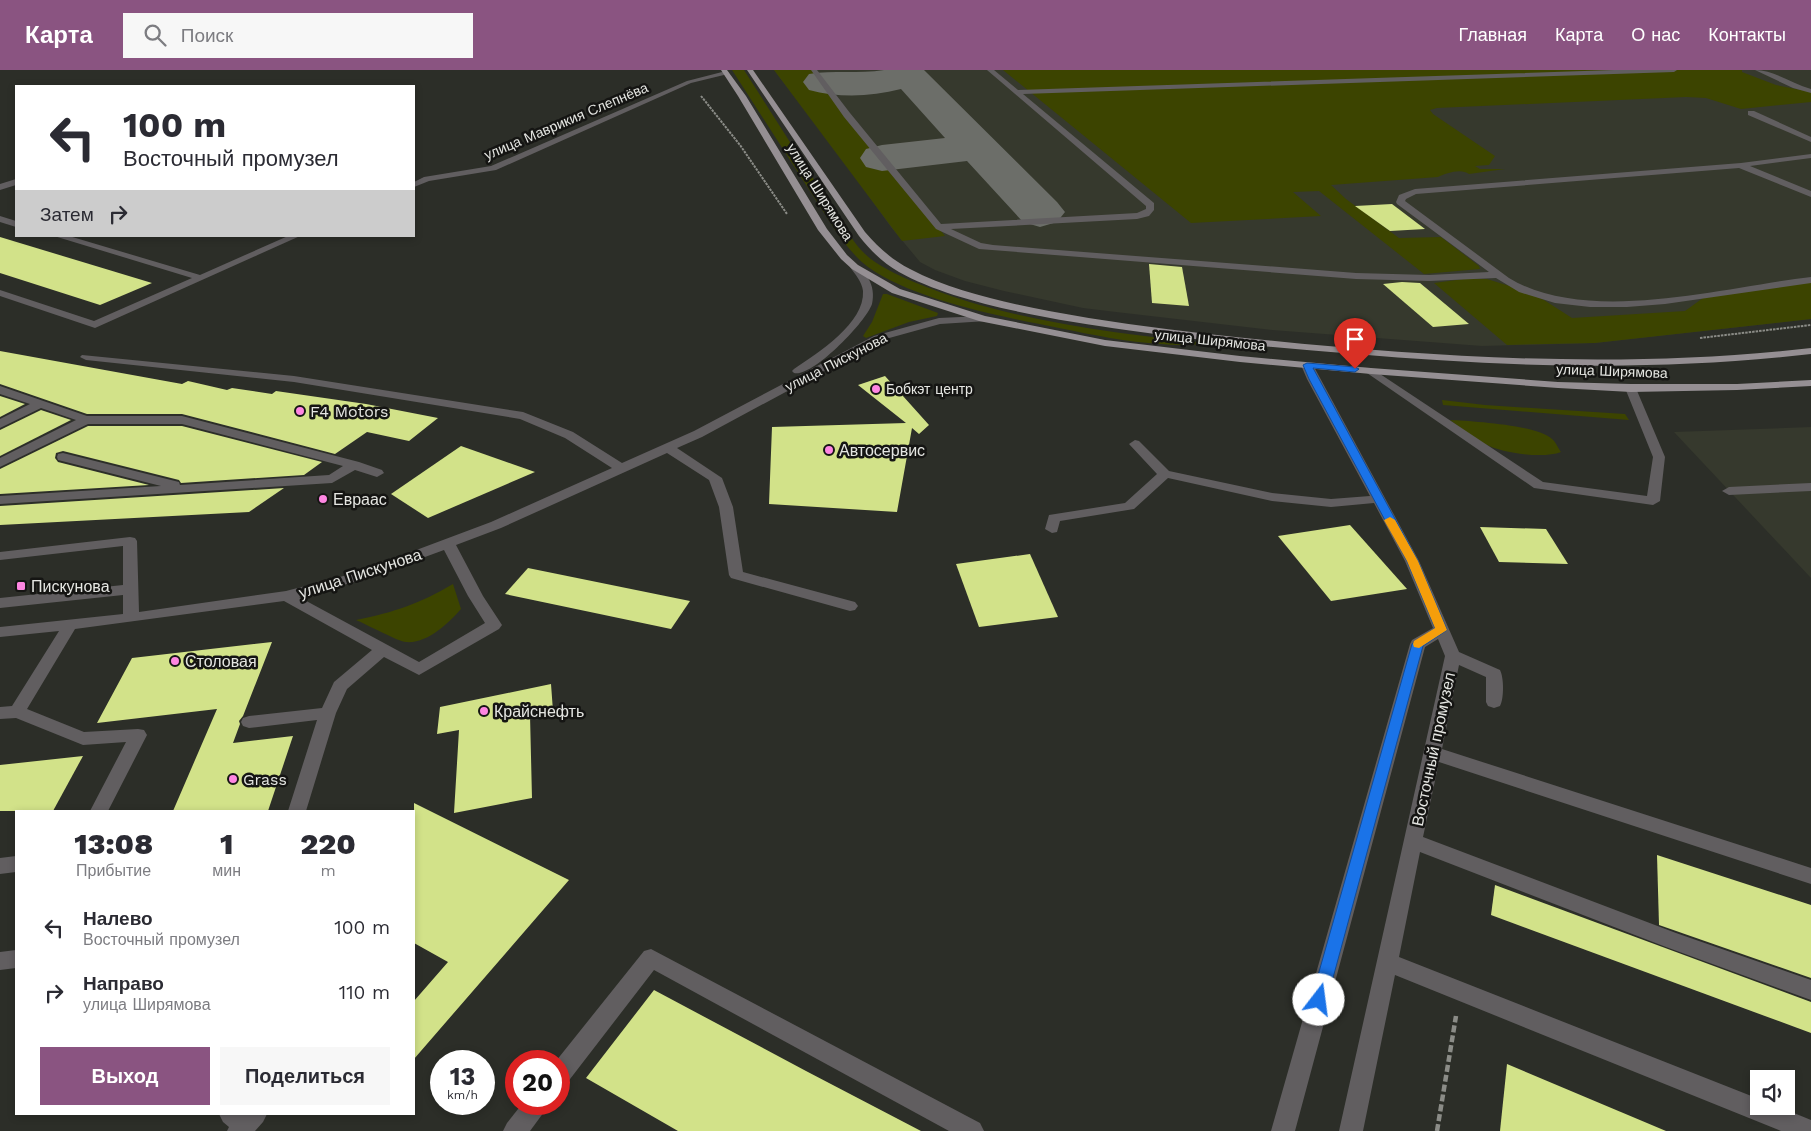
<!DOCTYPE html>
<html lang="ru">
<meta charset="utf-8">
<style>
body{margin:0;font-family:"Work Sans",sans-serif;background:#f7f7f7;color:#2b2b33;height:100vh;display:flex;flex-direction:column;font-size:19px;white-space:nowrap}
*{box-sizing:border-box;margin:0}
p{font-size:16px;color:#7c7c81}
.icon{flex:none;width:28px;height:28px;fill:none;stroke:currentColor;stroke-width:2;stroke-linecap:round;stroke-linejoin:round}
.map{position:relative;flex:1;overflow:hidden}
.drawer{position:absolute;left:15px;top:740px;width:400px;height:305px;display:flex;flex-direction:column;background:#fff;border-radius:0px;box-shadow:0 2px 8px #0003}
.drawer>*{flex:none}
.guide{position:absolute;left:15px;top:15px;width:400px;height:152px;border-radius:0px;box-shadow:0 2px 8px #0003;background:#fff;color:#2b2b33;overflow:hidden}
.buttons{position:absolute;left:1750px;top:1000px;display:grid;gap:10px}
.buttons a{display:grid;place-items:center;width:45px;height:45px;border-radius:0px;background:#fff;box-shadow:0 2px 8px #0003;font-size:25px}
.speed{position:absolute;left:430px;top:980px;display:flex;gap:10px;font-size:25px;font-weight:700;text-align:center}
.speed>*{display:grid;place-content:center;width:65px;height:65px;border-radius:50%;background:#fff;box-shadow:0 2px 8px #0003;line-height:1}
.speed small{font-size:12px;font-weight:400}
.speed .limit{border:8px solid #d22;background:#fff;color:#111}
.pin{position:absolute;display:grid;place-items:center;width:42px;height:42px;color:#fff;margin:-51px -21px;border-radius:50% 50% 50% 0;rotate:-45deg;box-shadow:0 0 5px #0007}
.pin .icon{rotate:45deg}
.me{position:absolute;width:55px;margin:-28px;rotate:15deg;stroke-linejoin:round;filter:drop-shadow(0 0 4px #0008)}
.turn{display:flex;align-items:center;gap:18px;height:105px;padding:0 25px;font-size:22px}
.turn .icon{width:65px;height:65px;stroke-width:2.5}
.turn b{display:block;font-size:35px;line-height:42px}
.then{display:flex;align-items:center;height:48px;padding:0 25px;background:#0003;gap:10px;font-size:19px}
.eta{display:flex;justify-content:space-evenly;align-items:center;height:85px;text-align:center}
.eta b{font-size:30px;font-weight:800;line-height:35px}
.button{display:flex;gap:10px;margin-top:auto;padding:10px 25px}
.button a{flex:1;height:58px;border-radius:0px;background:#8a5481;color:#fff;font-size:20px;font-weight:800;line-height:58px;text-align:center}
.button a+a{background:#f7f7f7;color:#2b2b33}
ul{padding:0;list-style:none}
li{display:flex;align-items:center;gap:15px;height:65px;padding:0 25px}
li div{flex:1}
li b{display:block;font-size:19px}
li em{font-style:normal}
header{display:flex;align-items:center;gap:30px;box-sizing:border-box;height:70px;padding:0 25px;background:#8a5481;color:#fff}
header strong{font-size:24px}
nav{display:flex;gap:28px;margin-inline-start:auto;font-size:18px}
.search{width:350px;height:45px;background:#f7f7f7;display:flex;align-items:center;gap:12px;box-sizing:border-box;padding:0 18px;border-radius:0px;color:#7c7c81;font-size:19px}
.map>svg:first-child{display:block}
</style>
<header>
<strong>Карта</strong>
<div class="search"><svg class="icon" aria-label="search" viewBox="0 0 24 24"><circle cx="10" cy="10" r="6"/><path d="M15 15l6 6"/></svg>Поиск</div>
<nav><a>Главная</a><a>Карта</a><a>О нас</a><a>Контакты</a></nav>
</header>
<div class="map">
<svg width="1811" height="1061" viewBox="0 0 1811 1061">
<rect width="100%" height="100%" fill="#2c2e28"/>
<g fill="#36392d">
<path d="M774,0H1811V249L1595,273L1482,276L1272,260L1116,242L1083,238L1004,221L965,211L935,200L920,192L891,157L845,93Z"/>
<path d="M1811,357V508L1674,362Z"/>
</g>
<g fill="#3c4400">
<path d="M732,0H744L850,166C854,171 857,176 862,181C875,195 896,204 914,212C1006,251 1115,263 1214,274C1197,274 1179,276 1161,274C1127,272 1093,265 1059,258C1003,247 914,230 868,197C856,188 846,175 837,163Z"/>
<path d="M774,0H814L945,166L902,171Z"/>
<path d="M1003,0H1742V2L1776,15L1811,22V32L1741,39L1706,28L1686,27L1437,38L1430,40L1433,44L1495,86L1489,95L1475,96L1480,99H1505L1469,104C1461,98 1446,103 1438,107L1331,115L1346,129L1399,168L1441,167L1479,196L1480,199L1424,204L1319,121L1293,122L1321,146L1191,153Z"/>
<path d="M1464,209H1487L1519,219L1544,230L1572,248L1685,241L1703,228L1811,211V249L1595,273L1507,275L1434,213Z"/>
<path d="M883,224H887L938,243L937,246L909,252L866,268L863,266L872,252Z"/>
<path d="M1442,330L1485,335L1625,344L1629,350L1443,335Z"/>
<path d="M1450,350C1471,351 1538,355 1552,369C1556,372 1558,378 1561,382C1543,389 1501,383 1485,374C1473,367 1461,358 1450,350Z"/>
<path d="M453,514L461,539C449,553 427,574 406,572C399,572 366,554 356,550C395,542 419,534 453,514Z"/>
</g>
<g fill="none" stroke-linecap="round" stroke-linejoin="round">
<path fill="#6c6e69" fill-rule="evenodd" d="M884,0H924L1057,132L1065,142L1057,152L1040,157L1023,152L967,91L882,101L866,97L860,88L866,79L882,75L945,68L901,19C870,27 839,28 809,20L803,12L809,4C833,0 859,4 884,0Z"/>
</g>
<g fill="#d2e289">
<path d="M1392,134L1425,159L1390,161L1355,136Z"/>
<path d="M0,167L152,213L100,235L0,203Z"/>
<path d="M1149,194L1182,197L1189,236L1152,233Z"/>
<path d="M1402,212L1420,213L1469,254L1433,257L1383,214Z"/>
<path d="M0,281L182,314L188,311L227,320L232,318L272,324L276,321L366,334L438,348L409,371L367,362L335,384L182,344H87L0,314Z"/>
<path d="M885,306L929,355L919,364L912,358L897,442L769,434L772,357L906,353L858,315Z"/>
<path d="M0,326L25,334L0,347Z"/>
<path d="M41,340L71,350L0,386V360Z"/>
<path d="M88,356H182L322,392L304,405L181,413L179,410L63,381L56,383L55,388L58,392L149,415L0,424V399Z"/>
<path d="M461,376L535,402L428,448L391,424Z"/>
<path d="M284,418L249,442L0,455V436Z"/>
<path d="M1350,455L1407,519L1331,531L1278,466Z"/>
<path d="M1480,457L1546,459L1568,494L1499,492Z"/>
<path d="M1030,484L1058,547L979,557L956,494Z"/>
<path d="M528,498L690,531L671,559L505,524Z"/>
<path d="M272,572L243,646L239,651L240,654L233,673L293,666L268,741H173L217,639L97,653L132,588Z"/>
<path d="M551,614L553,641L530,645L532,728L454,743L459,660L437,664L440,637Z"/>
<path d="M83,686L53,741H0V695Z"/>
<path d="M414,733L569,810L414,989V931L448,892L414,873Z"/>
<path d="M1657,785L1811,835V908L1659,855Z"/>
<path d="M1495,815L1811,932V963L1491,845Z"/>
<path d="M654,920L806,1001L921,1061H678L586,1008Z"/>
<path d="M1507,994L1666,1061H1500Z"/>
</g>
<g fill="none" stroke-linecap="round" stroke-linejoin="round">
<g stroke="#8b8c87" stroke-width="2" stroke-dasharray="2.5 1" stroke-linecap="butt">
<path d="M701,26L740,75L787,144"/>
<path d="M1700,268L1811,255"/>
</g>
<path stroke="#8b8c87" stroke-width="4.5" stroke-dasharray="7 3" stroke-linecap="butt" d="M1437,1061L1456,946"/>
<g fill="#615e60" fill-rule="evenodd">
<path d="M811,0H817L850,43L941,154L1137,143L1146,139V136L987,0H994L1018,20L1614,0H1677L1674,2L1023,24L1154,133V140L1149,146L1137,149L951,159L981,173L993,175L1356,203L1429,205L1489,202L1397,134L1396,132L1399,125L1415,119L1741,93L1811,84V88L1750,96L1811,121V127L1739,98L1416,124L1406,129L1405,131L1509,208C1588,256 1724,217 1811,207V213L1665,234L1627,237H1590L1555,233L1519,222L1496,208L1429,211L1356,209L979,179L936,159L844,47Z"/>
<path d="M1755,0C1774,0 1792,14 1811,19V23L1793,18Z"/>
<path d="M726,1L729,3L728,4L691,13L496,100L429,111L414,117V112L424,107L491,96L687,11Z"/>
<path d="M1748,41H1754L1811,67V72L1748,45Z"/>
<path d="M16,109V115L0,120V114Z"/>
<path d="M0,146L16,151V157L0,152Z"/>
<path d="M54,166H69L200,205L288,166H300L95,258L0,226V220L94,251L192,208Z"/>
<path d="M855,194C861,196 864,203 868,208C873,216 874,225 872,234C866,252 812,308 794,303L792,301L794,299C818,283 865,253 863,221C862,212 855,204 850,197Z"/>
<path d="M983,246L988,249L987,251L940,254L882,270L702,367L677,378L722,408L733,437L743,502L855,532L858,536L855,540L850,541L731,508L729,505L719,437L709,410L667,383L501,458L456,475L483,526L502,555L499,559L419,605L384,587L347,619L336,643L306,741H288L317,650L249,658L243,656L241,652L243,648L249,646L322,638L334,612L372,580L284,531L75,559L27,639L84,662L138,659L144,660L147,665L108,741H90L126,672L83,675L16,648L0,649V637L12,636L59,561L0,567V557L123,544V525L0,538V528L123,515V476L0,490V482L130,467L135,468L137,471L139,542L286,521L355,503L491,452L612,398L565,368L520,349L294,312L86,290L80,287L82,285L294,306L523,342L573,362L622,393L694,361L874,266L939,248ZM444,480L468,526L485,553L419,592L299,527L365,509Z"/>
<path d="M1307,292L1313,295L1419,491L1459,582L1500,600C1504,608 1504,628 1500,636L1494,638L1488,636L1486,632V607L1459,595L1442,679L1811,798V814L1439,692L1423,767L1676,863L1811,910V930L1666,877L1420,782L1399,887L1759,1029V1036H1777L1811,1050V1061H1781L1395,905L1363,1061H1339L1445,586L1438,569L1425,577L1295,1061H1271L1410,574L1412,570L1433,558L1405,491L1374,433L1331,437L1272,431L1168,408L1134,439L1060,451L1057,462L1052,463L1045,459L1049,445L1125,433L1157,404L1129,374L1135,370L1139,371L1169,401L1272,423L1331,429L1370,426L1307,309L1301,295Z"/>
<path d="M1371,298L1543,412L1647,426L1653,387L1625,318L1627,316H1635L1665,387L1660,431L1653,435L1534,418L1367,303L1365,301L1367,299Z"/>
<path d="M0,316L87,346H182L359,392L382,400L384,403L377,407L355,400L332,413L0,434V426L161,416L58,390L57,387L58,384L63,383L179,412L180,415L329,405L343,396L182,354H88L0,397V388L76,350L41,338L0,358V349L30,334L0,324Z"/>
<path d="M1811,413V421L1729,425L1722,421L1729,417Z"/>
<path d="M16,786V802L0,804V788Z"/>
<path d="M651,879L980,1053L984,1061H949L654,900L567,1013L559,1016V991H556L644,881Z"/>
<path d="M16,880V898L0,900V882Z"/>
<path d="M522,1034H547L544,1042L530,1061H503L507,1053Z"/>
<path d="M219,1044H267L263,1052L255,1061H227L229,1057L223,1052Z"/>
</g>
<g fill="#958f93" fill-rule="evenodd">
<path d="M721,0H727L746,26L827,159L847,185L858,195L900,219L985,246L1105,270L1240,286L1371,298L1558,312L1631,314H1737L1811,310V316L1737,320L1631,322L1558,318L1371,304L1240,292L1105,276L979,251L892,223L852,199L841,189L818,160L738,26Z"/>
<path d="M747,0H753L865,162C878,177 892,190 910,199C952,221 1003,232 1049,241C1102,251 1155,258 1208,264C1408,286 1611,301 1811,278V284C1659,302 1508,297 1355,284C1279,278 1202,271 1126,260C1058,250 958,235 899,202C883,193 870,180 859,166Z"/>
</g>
</g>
<path fill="#1a73e8" stroke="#114b97" d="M1307,293L1355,297L1359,299L1355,302L1313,298L1418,491L1447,560L1423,576L1327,930L1325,935L1319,937L1314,935L1311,930L1412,574L1435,558L1407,491L1309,309L1303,295Z"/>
<path fill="#f59e0b" d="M1390,447L1395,450L1418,491L1447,560L1419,578L1414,577L1413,574L1414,571L1435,558L1407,491L1384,450Z"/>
<g fill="#fe86e1" stroke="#151513" stroke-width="2">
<circle cx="876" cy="319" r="5"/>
<circle cx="300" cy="341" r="5"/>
<circle cx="829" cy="380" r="5"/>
<circle cx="323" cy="429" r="5"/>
<rect x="16" y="511" width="10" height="10" rx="2.5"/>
<circle cx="175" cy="591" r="5"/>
<circle cx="484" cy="641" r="5"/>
<circle cx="233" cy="709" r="5"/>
</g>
<g text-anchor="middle" stroke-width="5" stroke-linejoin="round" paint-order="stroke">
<g font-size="14" fill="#e5e6e2" stroke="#151513">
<text transform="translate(566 51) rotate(-23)" y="5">улица Маврикия Слепнёва</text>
<text transform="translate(820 122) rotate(58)" y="5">улица Ширямова</text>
<text transform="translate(1210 270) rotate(6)" y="5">улица Ширямова</text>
<text transform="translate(836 292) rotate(-27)" y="5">улица Пискунова</text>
<text transform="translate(1612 301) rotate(2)" y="5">улица Ширямова</text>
</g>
<g font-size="14" fill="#e5e6e2" stroke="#151513" text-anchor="start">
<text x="886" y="324">Бобкэт центр</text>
</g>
<g font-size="16" fill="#e5e6e2" stroke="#151513" text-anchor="start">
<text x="310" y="347">F4 Motors</text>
<text x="839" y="386">Автосервис</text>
<text x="333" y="435">Евраас</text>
<text x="31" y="522">Пискунова</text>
<text x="185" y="597">Столовая</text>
<text x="494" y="647">Крайснефть</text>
<text x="243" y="715">Grass</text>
</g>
<g font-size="16" fill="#e5e6e2" stroke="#151513">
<text transform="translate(360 503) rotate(-18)" y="6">улица Пискунова</text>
<text transform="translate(1433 679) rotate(-78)" y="6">Восточный промузел</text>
</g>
</g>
</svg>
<div class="buttons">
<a><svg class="icon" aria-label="sound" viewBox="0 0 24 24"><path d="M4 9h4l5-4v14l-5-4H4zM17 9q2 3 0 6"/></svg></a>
</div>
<div class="speed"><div>13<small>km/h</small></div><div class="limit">20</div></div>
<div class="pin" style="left:1355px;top:299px;background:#d93025"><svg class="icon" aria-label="arrive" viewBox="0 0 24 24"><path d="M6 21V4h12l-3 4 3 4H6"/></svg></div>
<svg class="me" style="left:1319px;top:930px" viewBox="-20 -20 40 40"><circle r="19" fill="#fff"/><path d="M0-13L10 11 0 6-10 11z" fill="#1a73e8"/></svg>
<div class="guide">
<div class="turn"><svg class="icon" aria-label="left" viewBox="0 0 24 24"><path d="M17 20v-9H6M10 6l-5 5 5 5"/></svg><div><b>100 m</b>Восточный промузел</div></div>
<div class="then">Затем<svg class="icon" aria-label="right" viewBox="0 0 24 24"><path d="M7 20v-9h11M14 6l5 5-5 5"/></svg></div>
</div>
<section class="drawer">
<div class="eta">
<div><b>13:08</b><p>Прибытие</p></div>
<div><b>1</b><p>мин</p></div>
<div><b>220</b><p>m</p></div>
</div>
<ul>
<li><svg class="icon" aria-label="left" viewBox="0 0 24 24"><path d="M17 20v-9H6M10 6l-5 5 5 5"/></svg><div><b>Налево</b><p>Восточный промузел</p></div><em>100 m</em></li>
<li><svg class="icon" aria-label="right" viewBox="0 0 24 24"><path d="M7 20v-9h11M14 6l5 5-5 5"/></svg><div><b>Направо</b><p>улица Ширямова</p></div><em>110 m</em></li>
</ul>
<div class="button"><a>Выход</a><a>Поделиться</a></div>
</section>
</div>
